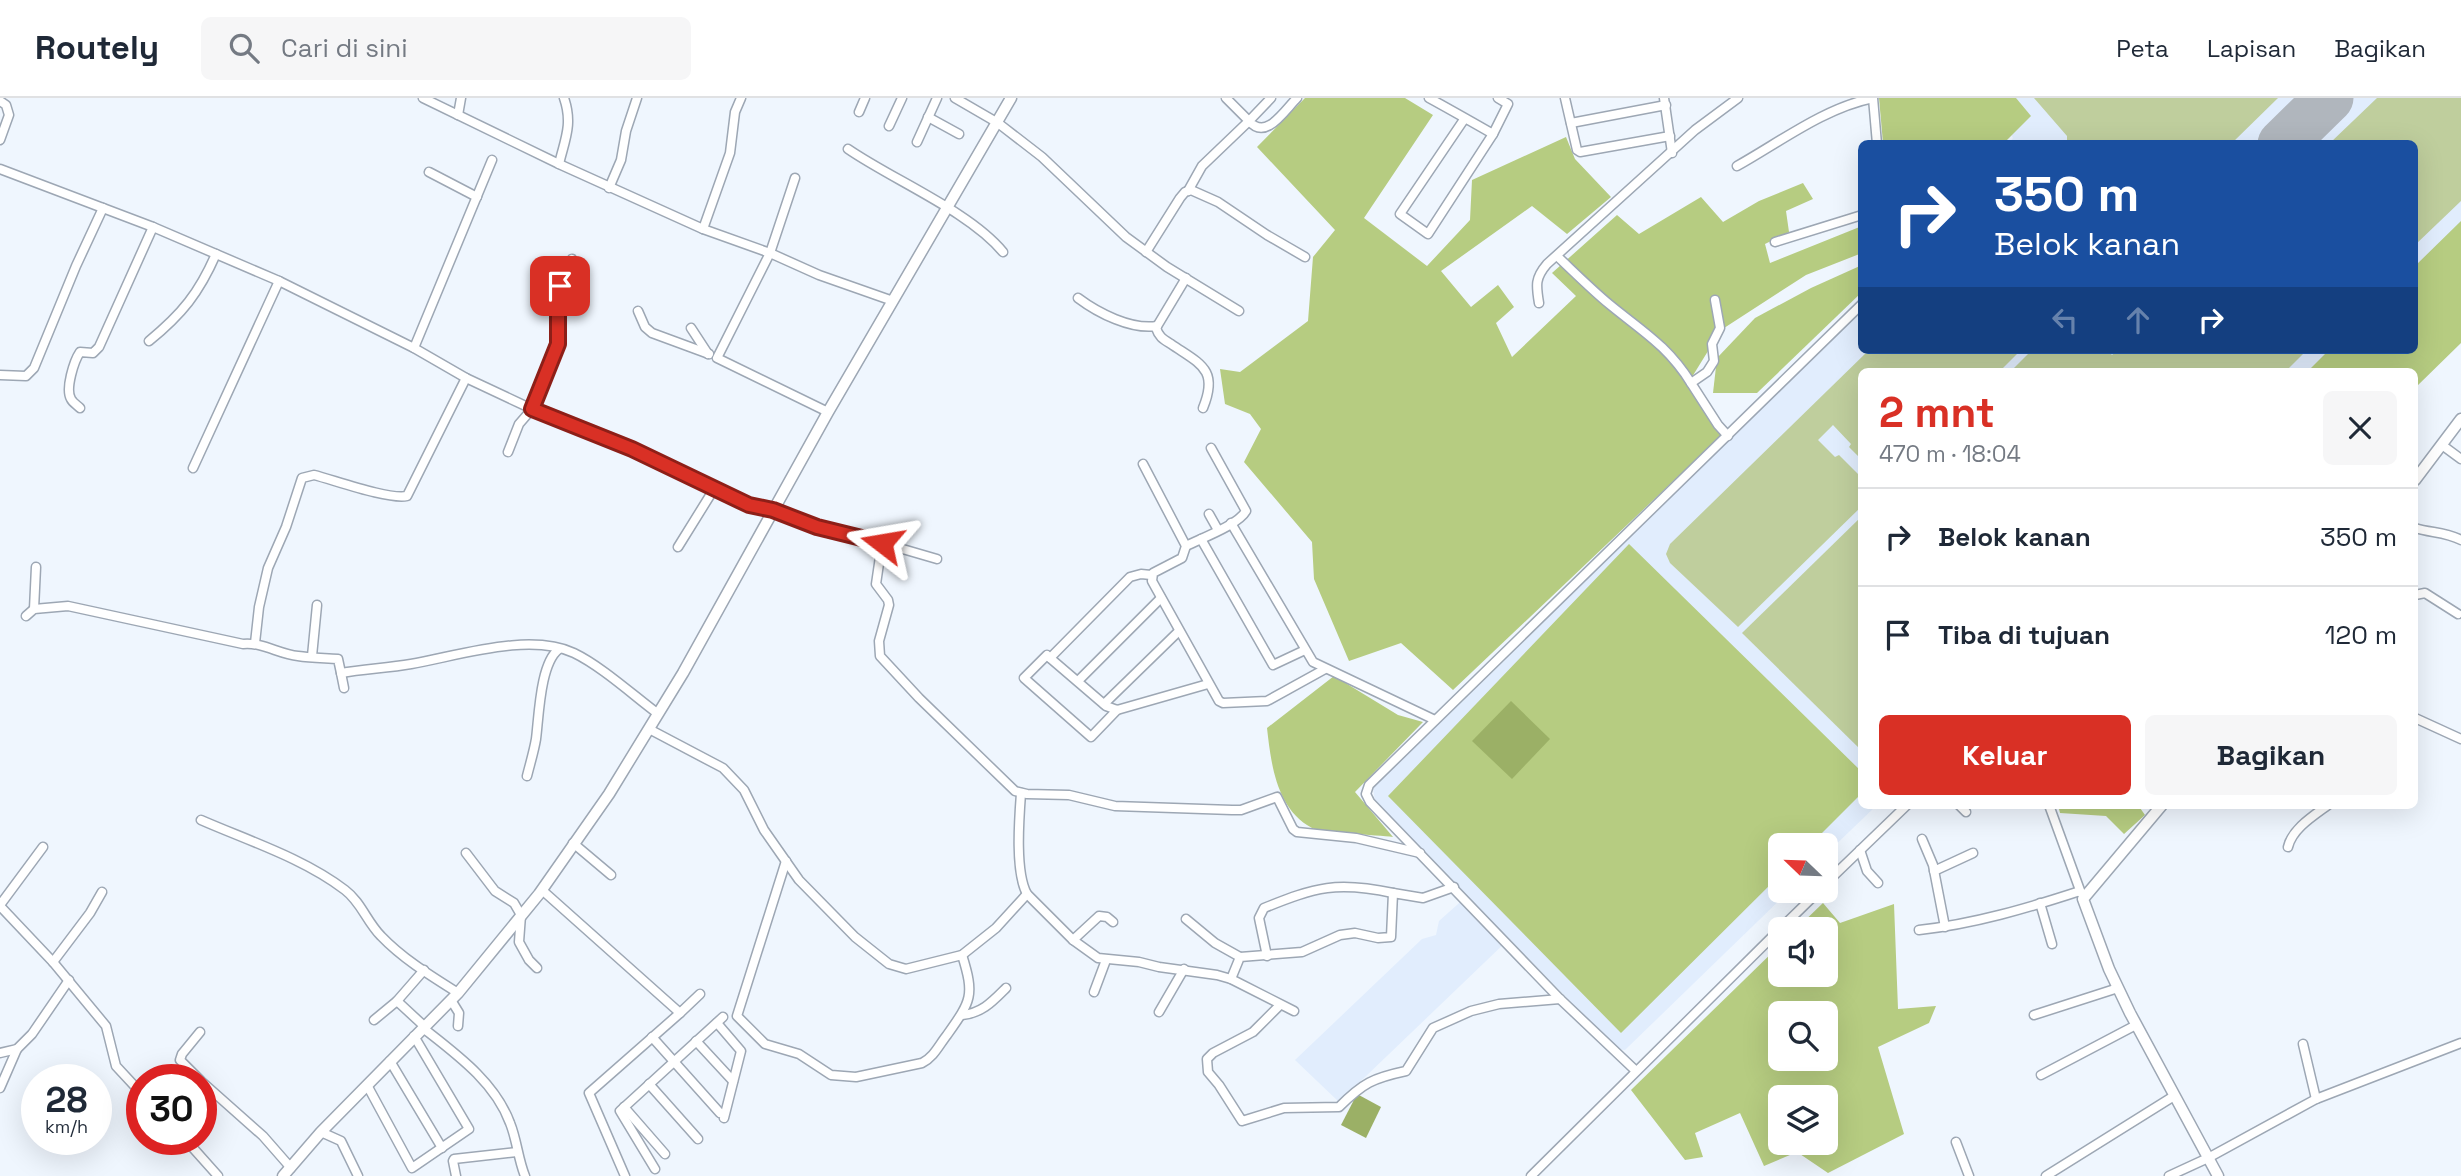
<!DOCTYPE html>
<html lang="id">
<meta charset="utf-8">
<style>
body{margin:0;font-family:"Space Grotesk",sans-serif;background:#f6f6f7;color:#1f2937;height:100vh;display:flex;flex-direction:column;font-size:26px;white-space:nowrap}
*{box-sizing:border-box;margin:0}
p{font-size:23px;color:#747a83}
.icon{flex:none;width:38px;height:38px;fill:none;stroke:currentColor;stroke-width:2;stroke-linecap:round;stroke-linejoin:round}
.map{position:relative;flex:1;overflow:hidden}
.side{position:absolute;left:1858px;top:270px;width:560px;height:441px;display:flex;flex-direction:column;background:#fff;border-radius:10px;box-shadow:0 7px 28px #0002}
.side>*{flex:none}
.top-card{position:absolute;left:1858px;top:42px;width:560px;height:214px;border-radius:10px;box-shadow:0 7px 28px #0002;background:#1a4fa0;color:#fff;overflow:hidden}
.needle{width:46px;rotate:293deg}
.fabs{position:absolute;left:1768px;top:735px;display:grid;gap:14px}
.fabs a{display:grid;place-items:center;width:70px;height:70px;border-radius:10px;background:#fff;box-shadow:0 7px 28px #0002;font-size:35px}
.speed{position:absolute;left:21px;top:966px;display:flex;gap:14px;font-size:35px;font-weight:700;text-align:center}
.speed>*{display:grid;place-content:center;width:91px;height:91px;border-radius:50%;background:#fff;box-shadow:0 7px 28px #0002;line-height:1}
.speed small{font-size:18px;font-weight:400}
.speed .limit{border:10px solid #d22;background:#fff;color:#111}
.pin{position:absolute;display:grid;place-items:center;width:60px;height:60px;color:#fff;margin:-30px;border-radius:14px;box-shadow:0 4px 10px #0006}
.me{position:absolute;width:77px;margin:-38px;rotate:284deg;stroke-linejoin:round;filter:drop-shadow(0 0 5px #0008)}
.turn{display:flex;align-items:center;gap:24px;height:147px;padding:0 21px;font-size:32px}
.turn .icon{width:91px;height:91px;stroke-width:2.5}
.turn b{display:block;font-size:49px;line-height:60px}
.lanes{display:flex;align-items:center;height:66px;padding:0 21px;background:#0003;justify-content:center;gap:35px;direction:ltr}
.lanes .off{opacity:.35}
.round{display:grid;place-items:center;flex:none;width:74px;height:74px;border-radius:10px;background:#f6f6f7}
.overview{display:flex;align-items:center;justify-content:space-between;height:119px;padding:0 21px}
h1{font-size:42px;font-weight:700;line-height:52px;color:#d93025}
.cta{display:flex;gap:14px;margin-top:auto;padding:14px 21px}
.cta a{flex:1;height:80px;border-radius:10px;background:#d93025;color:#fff;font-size:28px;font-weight:700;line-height:80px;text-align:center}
.cta a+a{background:#f6f6f7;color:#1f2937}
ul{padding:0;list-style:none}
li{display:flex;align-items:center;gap:21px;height:98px;padding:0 21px;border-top:2px solid #e0e1e3}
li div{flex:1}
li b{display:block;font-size:26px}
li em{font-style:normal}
header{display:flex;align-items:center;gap:42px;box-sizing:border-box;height:98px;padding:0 35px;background:#fff;border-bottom:2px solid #e0e1e3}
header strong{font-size:33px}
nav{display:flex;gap:38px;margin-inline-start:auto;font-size:24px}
.search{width:490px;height:63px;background:#f6f6f7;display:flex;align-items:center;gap:18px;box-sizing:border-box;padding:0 24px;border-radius:10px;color:#747a83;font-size:26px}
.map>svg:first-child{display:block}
</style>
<header>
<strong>Routely</strong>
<div class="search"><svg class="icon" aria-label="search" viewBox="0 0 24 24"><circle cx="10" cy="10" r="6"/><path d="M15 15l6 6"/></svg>Cari di sini</div>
<nav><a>Peta</a><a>Lapisan</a><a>Bagikan</a></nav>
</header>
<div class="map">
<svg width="2461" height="1078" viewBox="0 0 2461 1078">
<rect width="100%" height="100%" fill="#eff6fe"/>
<path fill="#e1edfd" d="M1978,0H2461V239L2415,273H1862V707H1877L1825,757V747H1780V793H1789L1625,952L1617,951L1509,841L1339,1004L1295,962L1422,841L1436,837L1439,823L1467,798L1375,704L1373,689L1862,210V252H2415V46L2009,45L2013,40L2007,29Z"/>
<g fill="#bfce9d">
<path d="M2034,0H2278L2232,45L2067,46V38Z"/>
<path d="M2377,0H2461V103L2415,147V46L2330,45Z"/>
<path d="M1869,252H2021L2000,273H1862V362L1849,349L1851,346L1833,327L1818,342L1835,359L1839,357L1862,380V408L1738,529L1670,465L1666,456L1670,446Z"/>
<path d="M2032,252H2107L2112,257L2118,252H2307L2286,273H2011Z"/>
<path d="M1862,418V653L1742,535Z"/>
</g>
<g fill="#b6cc81" fill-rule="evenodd">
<path d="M1305,0H1405L1433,17L1364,120L1427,168L1470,122L1472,82L1566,39L1575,61L1611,99L1567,136L1532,108L1441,173L1471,209L1498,187L1514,209L1496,225L1512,259L1576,198L1552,175L1617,117L1639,136L1701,99L1723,124L1759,103L1803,85L1813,101L1786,113L1789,134L1765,146L1770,165L1862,128V155L1806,177L1721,232L1692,279L1706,314L1723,336L1453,592L1401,545L1349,563L1314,481L1312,444L1244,364L1261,331L1250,316L1225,306L1220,271L1240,274L1308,223L1313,159L1335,132L1257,49Z"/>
<path d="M1879,0H2016L2031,18L2004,45H1883Z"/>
<path d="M2461,123V245L2415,290V273H2308L2329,252H2415V168Z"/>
<path d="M1862,167V194L1757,295H1713L1717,260L1755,220L1811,190Z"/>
<path d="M1629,446L1862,674V695L1810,747H1780V777L1621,935L1388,698Z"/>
<path d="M1334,578L1398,617L1423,624L1355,694L1393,739C1378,737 1321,735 1312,730C1276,711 1271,665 1267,630Z"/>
<path d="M2058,707H2138L2145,717L2124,736L2106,718L2060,715Z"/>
<path d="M1823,805L1840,825L1894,806L1898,911L1936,908L1929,925L1878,949L1904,1036L1828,1075L1797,1054L1764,1068L1740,1015L1695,1035L1703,1059L1685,1062L1631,992L1780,847V877H1825V831H1796ZM1825,915V961H1780V915ZM1780,999H1825V1045H1780Z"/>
</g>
<g fill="#9bb066">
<path d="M1511,603L1550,641L1512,681L1472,643Z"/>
<path d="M1357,996L1381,1009L1366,1040L1341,1027Z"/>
</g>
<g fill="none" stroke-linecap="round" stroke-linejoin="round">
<path stroke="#b0b6bd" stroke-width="49" d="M2282,46L2329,0"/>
<defs>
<g id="minor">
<path d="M423,0L559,66L703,131L770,155L819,177L893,203"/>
<path d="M955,0L998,25L1042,59L1126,139L1167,169L1239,213"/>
<path d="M1271,0L1249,23C1266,43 1284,13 1297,0"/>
<path d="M1429,0C1451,12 1472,24 1493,36L1428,136L1400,116L1465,20"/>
<path d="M1565,0L1577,52L1580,54L1670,38"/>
<path d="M1664,0L1672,55"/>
<path d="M1873,0L1877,46"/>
<path d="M0,3L6,7L9,17L0,42"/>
<path d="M859,14L865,0"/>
<path d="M458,17L461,0"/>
<path d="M928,19L959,36"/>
<path d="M1571,25L1666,7"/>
<path d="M889,28L902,0"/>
<path d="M1493,36L1508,6L1498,0"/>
<path d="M917,44L937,0"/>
<path d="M848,51C893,82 969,113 1003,154"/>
<path d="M559,66C565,41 573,26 564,0"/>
<path d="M1737,68C1780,44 1824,10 1873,0"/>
<path d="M0,71L153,129L279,183L414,250L466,280L532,311L632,350L749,407L773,412L817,429L882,445L876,486L888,502L889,507L879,543L880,558L919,600L1015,693L1027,696L1069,697L1115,708L1232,712H1241L1277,699L1293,731L1297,734L1356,740L1420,755"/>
<path d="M429,74L477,99"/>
<path d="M795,80L770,155L717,260L828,314"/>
<path d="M609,90L621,62L626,33L637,0"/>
<path d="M1188,93L1202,68L1249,23L1226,0"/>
<path d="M703,131L730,55L735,14L741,0"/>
<path d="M1775,144L1862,117"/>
<path d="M1146,154L1180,100L1185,94L1191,92L1218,104L1267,137L1305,159"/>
<path d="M1557,158C1574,174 1591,191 1609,206C1643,234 1667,247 1691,285"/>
<path d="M1186,180L1156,230C1159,239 1163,241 1171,246C1200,266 1219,271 1203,310"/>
<path d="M1078,200C1098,215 1131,232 1157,228"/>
<path d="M1715,202L1720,230L1712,246L1714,263L1707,274L1691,285L1718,327L1728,338"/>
<path d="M1539,205C1536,187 1535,180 1547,166L1695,32L1738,0"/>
<path d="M638,213L645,229L652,235L709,256"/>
<path d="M691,230L708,256"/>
<path d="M149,243C182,216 199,195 216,156"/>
<path d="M414,250L492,62"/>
<path d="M0,277L26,278L34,270L76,168L103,110"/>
<path d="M80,310C77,307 73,305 71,301C65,291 74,263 80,254L93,255L99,249L153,129"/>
<path d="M2442,347L2461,361"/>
<path d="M508,354L519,326L532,311L555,255L559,238V195L572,161"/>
<path d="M1143,366L1186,448L1182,460L1153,475L1152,483L1219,603L1223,605L1267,603L1325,571"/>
<path d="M193,370L279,183"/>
<path d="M1209,416L1218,432"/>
<path d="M1231,425L1313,564L1435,622"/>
<path d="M2415,430C2431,435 2446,434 2461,442"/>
<path d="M1201,441L1273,567L1305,552"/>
<path d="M882,445L937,461"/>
<path d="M1186,448C1202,440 1238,427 1246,413L1211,350"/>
<path d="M678,449L714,391"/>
<path d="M2415,497L2425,495L2458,516"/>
<path d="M34,511L36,469"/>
<path d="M26,518L34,511L68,508L243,546C262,544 279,556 298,558C311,560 325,560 338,561L341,575C364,571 388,570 411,566C458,558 529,534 574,555C601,568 633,597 657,615"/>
<path d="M255,545L259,509L268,470L286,429L302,380L314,377C334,382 389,402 407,398L466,280"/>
<path d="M312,558L317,507"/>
<path d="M1050,560L1106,608L1117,612L1208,586"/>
<path d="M341,575L344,590"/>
<path d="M1078,583L1161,500"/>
<path d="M1104,606L1179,533"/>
<path d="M1117,612L1091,639L1024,580L1047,557L1050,560L1130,479L1141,476L1151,477"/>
<path d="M2415,620L2461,641"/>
<path d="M649,631L723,670L744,692L764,732L799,782L855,839L889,866L906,871L962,857L996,830L1027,796"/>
<path d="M527,678C530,666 534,653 536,641C539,618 540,565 559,551"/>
<path d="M1021,695C1019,722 1015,774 1027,796L1073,842L1098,860L1139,864L1159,869L1217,877L1231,881L1294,913"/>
<path d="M1959,707L1966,714"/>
<path d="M2049,707L2081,795"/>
<path d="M201,722C249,743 303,760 345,792C361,804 367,824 381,838C403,861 431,878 458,895"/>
<path d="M1922,741L1933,767L1945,829"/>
<path d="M573,745L611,777"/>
<path d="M2288,749C2292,731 2313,718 2328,707"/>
<path d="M1860,752L1867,773L1878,785"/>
<path d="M466,755L495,793L514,805L521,817L519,844L529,862L537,870"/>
<path d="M786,763L737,918L765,946L799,956L831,977L856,979L922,965C934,959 939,947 947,937C971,903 975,898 962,857"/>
<path d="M1934,773L1973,755"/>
<path d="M1825,786L1907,707"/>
<path d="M542,792L680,915L589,995L625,1078"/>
<path d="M2040,805L2052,846"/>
<path d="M0,807L43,749"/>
<path d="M0,808L53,864L106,928L116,968L142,996"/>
<path d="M1186,821L1215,845L1240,859"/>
<path d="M1780,831L1819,793"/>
<path d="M1919,832C1974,826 2028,810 2080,793"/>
<path d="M1073,842L1099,818L1107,819L1113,824"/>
<path d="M1267,858L1259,820L1264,810C1316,789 1337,783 1393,795"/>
<path d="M53,864L90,815L102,794"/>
<path d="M1231,881L1240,859L1302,854L1340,837L1355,835L1378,840L1391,839L1393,795L1423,800L1454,789"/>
<path d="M1094,894L1106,862"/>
<path d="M451,902L459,915L458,928"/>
<path d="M397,903L424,872"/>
<path d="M1280,907L1253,934L1213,955L1207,961L1208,974L1219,987L1242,1023L1284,1010L1339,1009C1363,985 1373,980 1406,973L1433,930L1471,913L1499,906L1560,901"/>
<path d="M1159,914L1184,871"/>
<path d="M680,915L700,896"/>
<path d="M962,917C982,915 992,904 1006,890"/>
<path d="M2034,917L2118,890"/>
<path d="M374,922L397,903L424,928"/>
<path d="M717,925L741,953L724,1020"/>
<path d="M423,930C456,956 495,984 510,1025C517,1042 518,1061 525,1078"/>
<path d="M652,939L720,1015"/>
<path d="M696,943L733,983"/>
<path d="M2303,946L2316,1001"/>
<path d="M0,955L17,951L32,936L69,882"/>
<path d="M390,963L442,1050"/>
<path d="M1636,973L1560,901L1370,704L1366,696L1369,687L1862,206"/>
<path d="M2041,977L2136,927"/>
<path d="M200,982L180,962L182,956L200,934"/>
<path d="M201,983L263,1038L291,1070"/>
<path d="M649,986L698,1041"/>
<path d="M367,987L412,1070L469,1031L414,938"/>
<path d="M0,990L17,951"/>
<path d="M624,1009L665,1056"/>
<path d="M321,1034L341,1043L358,1078"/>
<path d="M185,1041L218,1078"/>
<path d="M1956,1044L1969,1078"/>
<path d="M655,1071L620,1013L723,919"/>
<path d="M456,1078L453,1063L454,1061L517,1054"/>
<path d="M1531,1078L1780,831"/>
<path d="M2046,1078L2174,998"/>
<path d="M2169,1078L2208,1060L2316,1001L2461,945"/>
</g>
<g id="tertiary">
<path d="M2415,382L2461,321"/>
<path d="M2162,707L2083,801L2109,871L2130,915L2218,1078"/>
<path d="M283,1078L321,1034L458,895L539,796L609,696L683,575L828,314L1011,0"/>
</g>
</defs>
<use href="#minor" stroke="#9da7b4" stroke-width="11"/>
<use href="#tertiary" stroke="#9da7b4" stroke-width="13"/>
<use href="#minor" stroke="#fff" stroke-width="8"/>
<use href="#tertiary" stroke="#fff" stroke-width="10"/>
</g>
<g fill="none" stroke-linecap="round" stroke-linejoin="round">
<defs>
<path id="route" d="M560,188L558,205V246L532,311L632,351L749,407L773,412L817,429L882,445"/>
</defs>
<use href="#route" stroke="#8d1f18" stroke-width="18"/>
<use href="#route" stroke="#d93025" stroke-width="12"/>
</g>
</svg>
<div class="fabs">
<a><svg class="needle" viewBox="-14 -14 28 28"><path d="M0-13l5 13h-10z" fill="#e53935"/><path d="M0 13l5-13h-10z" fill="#747a83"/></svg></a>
<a><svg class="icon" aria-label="sound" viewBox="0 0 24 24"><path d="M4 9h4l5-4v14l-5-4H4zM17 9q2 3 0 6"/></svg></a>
<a><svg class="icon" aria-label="search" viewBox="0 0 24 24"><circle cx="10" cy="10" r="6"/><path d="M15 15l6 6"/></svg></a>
<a><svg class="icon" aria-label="layers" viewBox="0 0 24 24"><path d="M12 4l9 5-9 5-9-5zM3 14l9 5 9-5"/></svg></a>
</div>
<div class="speed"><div>28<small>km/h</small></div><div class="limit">30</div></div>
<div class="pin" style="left:560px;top:188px;background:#d93025"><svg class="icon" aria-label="arrive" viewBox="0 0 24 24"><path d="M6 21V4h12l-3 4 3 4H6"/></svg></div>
<svg class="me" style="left:882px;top:445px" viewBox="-20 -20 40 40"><path d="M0-17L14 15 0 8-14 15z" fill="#d93025" stroke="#fff" stroke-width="4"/></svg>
<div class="top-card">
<div class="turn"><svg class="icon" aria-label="right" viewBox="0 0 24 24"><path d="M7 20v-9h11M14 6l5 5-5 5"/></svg><div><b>350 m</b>Belok kanan</div></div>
<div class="lanes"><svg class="icon off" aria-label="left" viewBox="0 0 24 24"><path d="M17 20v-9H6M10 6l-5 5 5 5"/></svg><svg class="icon off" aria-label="ahead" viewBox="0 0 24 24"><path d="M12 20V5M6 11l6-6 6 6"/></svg><svg class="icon" aria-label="right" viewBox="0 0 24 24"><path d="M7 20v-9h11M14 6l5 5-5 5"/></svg></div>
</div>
<section class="side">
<div class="overview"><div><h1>2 mnt</h1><p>470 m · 18:04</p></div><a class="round"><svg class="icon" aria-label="close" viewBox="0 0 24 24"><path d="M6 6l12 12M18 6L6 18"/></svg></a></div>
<ul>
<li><svg class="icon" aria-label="right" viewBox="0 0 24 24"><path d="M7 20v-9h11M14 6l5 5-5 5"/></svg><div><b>Belok kanan</b></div><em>350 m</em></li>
<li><svg class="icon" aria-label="arrive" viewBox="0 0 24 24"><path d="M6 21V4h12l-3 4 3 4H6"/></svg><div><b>Tiba di tujuan</b></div><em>120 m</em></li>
</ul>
<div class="cta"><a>Keluar</a><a>Bagikan</a></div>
</section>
</div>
